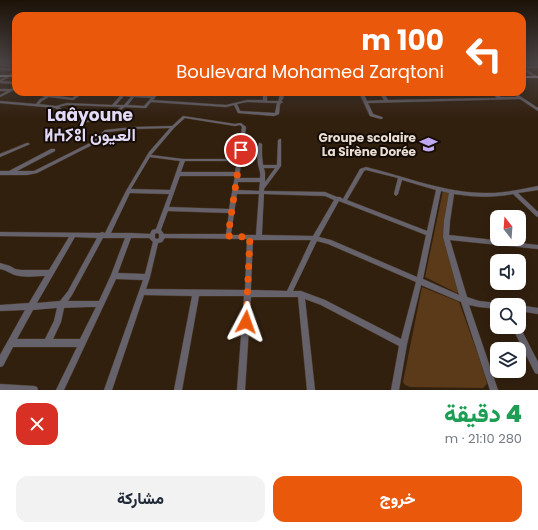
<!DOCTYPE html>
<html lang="ar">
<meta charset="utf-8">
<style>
body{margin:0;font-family:Poppins,Vazirmatn,"Noto Sans Tifinagh",sans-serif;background:#f2f2f3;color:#1f2937;direction:rtl;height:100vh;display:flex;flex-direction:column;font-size:15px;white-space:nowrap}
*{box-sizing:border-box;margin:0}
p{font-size:13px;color:#747a83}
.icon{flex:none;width:22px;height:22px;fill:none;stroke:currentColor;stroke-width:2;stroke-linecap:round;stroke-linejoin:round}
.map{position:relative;height:390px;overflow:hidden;direction:ltr}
.panel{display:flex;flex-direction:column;background:#fff;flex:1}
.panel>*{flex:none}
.top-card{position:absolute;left:12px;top:12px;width:514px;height:84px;border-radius:12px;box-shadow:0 2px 10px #0003;direction:rtl;background:#ea580c;color:#fff;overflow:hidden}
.needle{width:26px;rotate:343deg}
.controls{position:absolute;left:490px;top:210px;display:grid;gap:8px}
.controls a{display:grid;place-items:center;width:36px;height:36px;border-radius:8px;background:#fff;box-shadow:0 2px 10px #0003;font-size:20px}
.pin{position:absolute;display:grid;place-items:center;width:34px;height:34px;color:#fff;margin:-17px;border:2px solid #fff;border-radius:50%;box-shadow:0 1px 4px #0007}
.me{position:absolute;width:44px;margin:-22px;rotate:4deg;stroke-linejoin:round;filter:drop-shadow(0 0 3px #0008)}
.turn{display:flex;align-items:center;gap:14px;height:84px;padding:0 16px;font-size:18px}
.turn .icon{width:52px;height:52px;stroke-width:2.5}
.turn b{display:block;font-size:28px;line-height:34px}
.round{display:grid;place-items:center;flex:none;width:42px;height:42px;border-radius:12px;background:#f2f2f3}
.headline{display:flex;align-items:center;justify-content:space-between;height:68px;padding:0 16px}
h1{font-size:24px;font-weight:800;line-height:30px;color:#1e9e55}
.button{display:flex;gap:8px;margin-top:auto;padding:8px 16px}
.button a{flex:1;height:46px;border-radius:12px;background:#ea580c;color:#fff;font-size:16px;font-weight:800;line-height:46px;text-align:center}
.button a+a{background:#f2f2f3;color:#1f2937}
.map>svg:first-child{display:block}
</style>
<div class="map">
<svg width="538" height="390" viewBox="0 0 538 390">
<rect width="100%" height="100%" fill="#32200f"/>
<g fill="#5b3a1a">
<path d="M443,191L449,192L450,194L443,236L460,287V292L457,293L425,277Z"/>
<path d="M422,287L459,302L486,377L487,384L483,388L410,387L405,385L403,382Z"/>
</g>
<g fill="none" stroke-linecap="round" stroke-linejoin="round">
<defs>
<g id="minor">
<path d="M0,64L16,65V67L0,66Z"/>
<path d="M522,66H538V68H524L537,76V78H535L522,69Z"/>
<path d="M0,68L16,69V71L0,70Z"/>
<path d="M16,71V73L2,81L16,82V84L0,83V80Z"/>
<path d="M16,87V89L0,97V95L7,91H0V89H11Z"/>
<path d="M27,92C33,92 43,96 48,95C52,94 53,92 58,92L52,95L72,98L81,92L122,94L124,92H128L126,94L153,96L156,92H160L153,100L226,105L247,100H263V92H267V101H278L279,99L280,92H284L283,99L281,101L283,102L280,104L279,114L274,116L238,113L234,105L226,107L151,102L146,108L125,107L114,114L102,119L88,122L82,123L76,122L55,108L0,103V101L36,104L40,99L45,97ZM82,94L120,96L112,105L67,103L56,106L39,104L42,101L49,97L73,100ZM124,96L131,97L124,105H116ZM134,97L151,98L144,106L128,105ZM247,102L277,103L275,113L240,111L237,104ZM67,105L121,107C112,113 89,124 78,120C73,118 64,111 59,107Z"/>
<path d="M359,92H363L367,101L384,100L379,92H383L388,100L497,98L490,92H494L501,97H517L510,92H514L538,108V111L520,99L368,103L373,114L382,117L383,118L381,119L370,116Z"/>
<path d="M183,116L235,124L241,123L246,127L239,178H260C261,173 259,169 258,164C257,157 257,150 259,143H260L262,144V156L263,165H277L278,140L280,139H281V166L264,189V191L325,192L337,197H340L343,199L360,169L366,167C407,177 447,194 489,193C506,193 522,189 538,186V190L518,193L538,212V217L536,216L513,194C493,198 474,197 454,194L450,221L449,235L538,245V249L450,240L467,297L479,301L497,303L499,304L500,305H497V309L479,307L469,305L498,390H490L461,302L421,285L407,344L399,390H391L399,346L321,305L305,299L315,390H307L298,297H251L245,390H237L244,296H199L182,390H174L192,296L144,295L112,390H104L143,280L116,279L64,390H56L77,347H13L3,366L0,367V355L25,310L0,311V305L29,303L45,276C36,276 25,278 15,275C9,273 6,270 0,269V263L10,266L15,269L21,270H49L69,237L0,236V232L100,233L102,232L105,233L126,191L149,152L170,128L134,129L107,132L94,144L37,173L27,175H0V171H9L51,149H55V151L17,171H34L92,142L105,130L134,127L172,126ZM185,118L235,126L240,125L242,127L237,159H183L151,155L174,128ZM150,157L180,161L170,190L131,189ZM185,161H237L235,172H181ZM264,168H275L265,182V173ZM366,170L398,178L394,194L396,196L398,194L402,180L436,190L427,231L347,200L364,171ZM180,176H235L229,209L169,207ZM238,182H260L259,191L237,190ZM441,191L449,193L444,221L443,237L459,295L423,279ZM130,193L169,194L156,229L152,230L150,234L131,233H111ZM237,194H259L256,235H231ZM264,194L325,196L334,200L313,236L262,235ZM339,201L426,235L417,277L331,240L319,237ZM168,211L229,213L226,234H164L161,230ZM157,233L159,234V238L157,239L155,238V234ZM75,237L97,238L68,291L60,301L37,303ZM103,238H125L111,275L99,301H68L72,295ZM131,238H149L153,242L145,274L118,273ZM165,238L247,239L245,290L146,289L150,277L158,243L162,242ZM253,240H311L287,291L251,290ZM317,241L328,244L416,282L401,339L325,300L301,291H293ZM87,307H96L80,339H53L61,322L64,308ZM57,308L54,321L45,339H17L33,310Z"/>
<path d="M27,143H28L30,144L0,157V154Z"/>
<path d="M518,305H519L538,308V314L519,311V305Z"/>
<path d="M519,325L538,362V374L535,373L512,327H519Z"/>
<path d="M0,384L34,386L37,387L38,390H0Z"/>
</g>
<g id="major">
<rect x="0" y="75" width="16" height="2"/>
<rect x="522" y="76" width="16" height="2"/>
</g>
</defs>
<use href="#minor" stroke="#4c3b2b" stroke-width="1"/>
<use href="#major" stroke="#4c3b2b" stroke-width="1"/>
<use href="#minor" fill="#65626c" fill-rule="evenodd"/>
<use href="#major" fill="#a59fb5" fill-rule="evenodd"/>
</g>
<linearGradient id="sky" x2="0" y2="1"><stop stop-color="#1c1208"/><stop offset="0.53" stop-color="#494242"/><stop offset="1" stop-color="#494242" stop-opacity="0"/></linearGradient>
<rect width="538" height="118" fill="url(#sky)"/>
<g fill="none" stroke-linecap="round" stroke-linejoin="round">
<path stroke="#ea580c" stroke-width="7" stroke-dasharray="0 12.6" d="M241,150L228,236L250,237L246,322"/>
</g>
<defs>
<symbol id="school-bare" viewBox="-9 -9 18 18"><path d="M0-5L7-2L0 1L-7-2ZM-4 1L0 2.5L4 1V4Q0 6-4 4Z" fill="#c1a8f3" stroke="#140c05" stroke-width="2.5" paint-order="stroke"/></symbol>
</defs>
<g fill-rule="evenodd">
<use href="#school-bare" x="416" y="132" width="25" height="25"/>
</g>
<g text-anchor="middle" stroke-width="4" stroke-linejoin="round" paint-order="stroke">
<g font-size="12" font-weight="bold" fill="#eaded4" stroke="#140c05" text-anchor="end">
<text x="416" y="142">Groupe scolaire<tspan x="416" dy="14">La Sirène Dorée</tspan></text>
</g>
<g font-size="17" font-weight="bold" fill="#e3daf7" stroke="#140c05">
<text x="90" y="121">Laâyoune<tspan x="90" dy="20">ⵍⵄⵢⵓⵏ العيون</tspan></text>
</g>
</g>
</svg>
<div class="controls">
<a><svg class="needle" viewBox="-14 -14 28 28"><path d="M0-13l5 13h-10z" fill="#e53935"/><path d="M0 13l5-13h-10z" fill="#747a83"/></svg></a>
<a><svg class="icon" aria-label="sound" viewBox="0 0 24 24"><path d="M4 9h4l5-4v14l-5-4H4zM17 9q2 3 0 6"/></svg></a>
<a><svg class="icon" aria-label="search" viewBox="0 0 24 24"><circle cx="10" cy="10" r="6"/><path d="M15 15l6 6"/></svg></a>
<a><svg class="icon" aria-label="layers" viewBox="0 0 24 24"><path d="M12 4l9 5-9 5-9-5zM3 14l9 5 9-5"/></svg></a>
</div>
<div class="pin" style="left:241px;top:150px;background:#d93025"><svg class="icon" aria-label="arrive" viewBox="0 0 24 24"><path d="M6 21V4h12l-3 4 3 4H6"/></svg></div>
<svg class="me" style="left:246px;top:322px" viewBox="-20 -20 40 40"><path d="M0-17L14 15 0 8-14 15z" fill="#ea580c" stroke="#fff" stroke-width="4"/></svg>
<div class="top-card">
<div class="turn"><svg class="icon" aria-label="left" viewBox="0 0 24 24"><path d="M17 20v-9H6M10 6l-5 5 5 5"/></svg><div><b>100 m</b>Boulevard Mohamed Zarqtoni</div></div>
</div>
</div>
<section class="panel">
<div class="headline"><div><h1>4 دقيقة</h1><p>280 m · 21:10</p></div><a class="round" style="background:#d93025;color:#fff"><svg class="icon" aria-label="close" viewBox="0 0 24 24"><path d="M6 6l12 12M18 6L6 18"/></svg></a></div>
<div class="button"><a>خروج</a><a>مشاركة</a></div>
</section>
